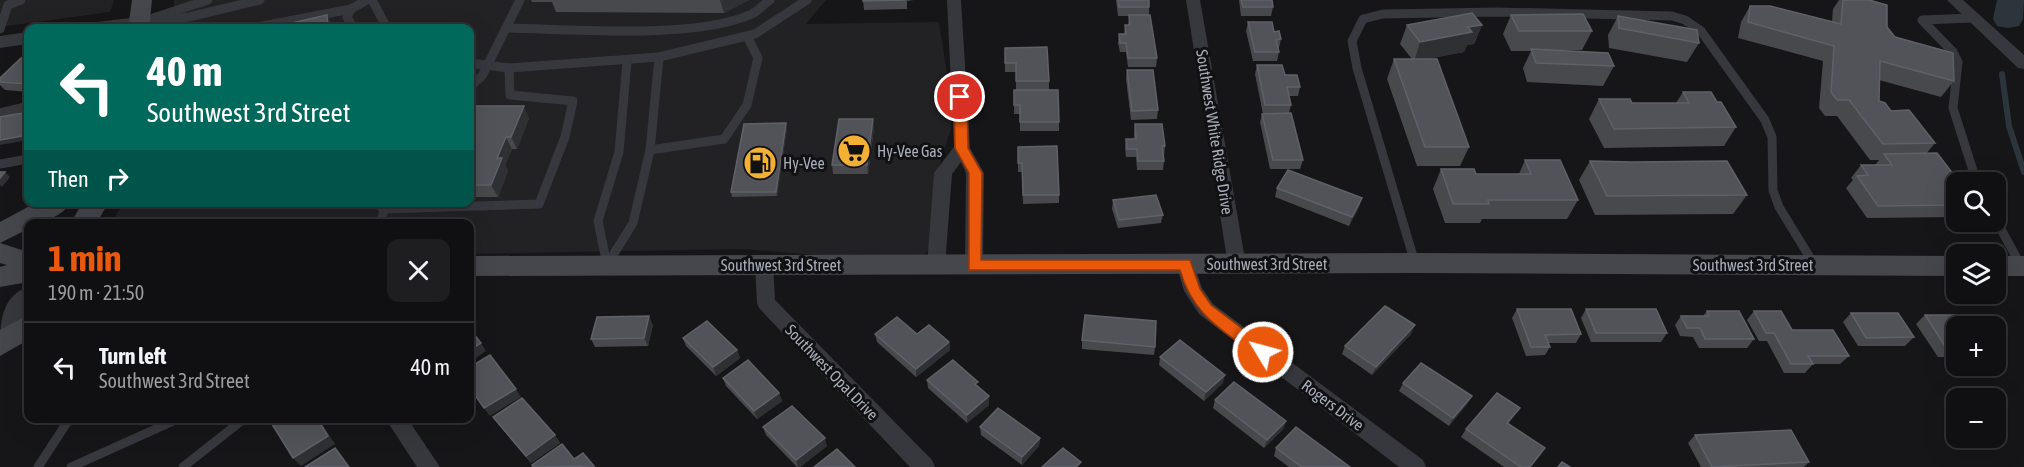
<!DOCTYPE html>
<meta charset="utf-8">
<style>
body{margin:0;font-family:"Asap Condensed",sans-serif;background:#1e1e20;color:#f1f3f6;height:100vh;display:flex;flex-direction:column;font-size:22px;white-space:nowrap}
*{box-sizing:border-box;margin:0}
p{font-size:20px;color:#9c9d9f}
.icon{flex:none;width:33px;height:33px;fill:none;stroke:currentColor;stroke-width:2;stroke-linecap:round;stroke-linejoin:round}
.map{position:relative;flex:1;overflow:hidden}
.details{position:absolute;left:24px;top:219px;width:450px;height:204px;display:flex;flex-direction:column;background:#101012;border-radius:12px;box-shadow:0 6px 24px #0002,0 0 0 2px #303032}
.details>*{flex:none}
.top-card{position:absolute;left:24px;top:24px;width:450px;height:183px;border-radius:12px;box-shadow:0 6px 24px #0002,0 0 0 2px #303032;background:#00695c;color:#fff;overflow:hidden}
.tools{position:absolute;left:1946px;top:172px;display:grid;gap:12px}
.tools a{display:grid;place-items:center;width:60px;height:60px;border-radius:12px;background:#101012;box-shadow:0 6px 24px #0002,0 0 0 2px #303032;font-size:30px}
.pin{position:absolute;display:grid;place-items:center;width:51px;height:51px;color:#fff;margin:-26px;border:3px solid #fff;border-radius:50%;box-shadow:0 2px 6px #0007}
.me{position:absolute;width:66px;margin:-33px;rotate:307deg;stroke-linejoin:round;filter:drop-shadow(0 0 4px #0008)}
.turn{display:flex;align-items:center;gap:21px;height:126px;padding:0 24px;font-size:27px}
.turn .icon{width:78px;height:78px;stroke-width:2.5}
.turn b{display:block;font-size:42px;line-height:51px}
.then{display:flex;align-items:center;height:57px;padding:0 24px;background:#0003;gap:12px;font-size:22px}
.round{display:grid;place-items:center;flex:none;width:63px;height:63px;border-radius:12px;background:#1e1e20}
.headline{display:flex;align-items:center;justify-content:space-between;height:102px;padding:0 24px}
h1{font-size:36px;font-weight:700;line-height:45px;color:#ea580c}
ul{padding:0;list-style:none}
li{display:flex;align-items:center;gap:18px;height:90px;padding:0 24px;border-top:2px solid #303032}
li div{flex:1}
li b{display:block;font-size:22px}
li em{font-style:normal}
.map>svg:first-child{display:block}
</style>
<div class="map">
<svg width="2024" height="467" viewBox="0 0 2024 467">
<rect width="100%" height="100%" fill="#161618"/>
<g fill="#222225">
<path d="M0,0H114L110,12L0,27Z"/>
<path d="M174,0H826L806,24L939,22L950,93L951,128L936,177L929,251L915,259L889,261L743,249L470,254V224H116V215L124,202H470V28H174Z"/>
</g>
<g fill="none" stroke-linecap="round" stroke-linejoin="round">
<path stroke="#2c353c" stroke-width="6" d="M2002,74L2009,126L2024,172"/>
<path fill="#2c353c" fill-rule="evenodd" d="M1997,0H2024L2023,19L2019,26L2008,28L1997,26L1993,19Z"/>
<g stroke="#37383d" stroke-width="9">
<path d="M372,0L387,28"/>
<path d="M153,18L208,0"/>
<path d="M1973,18L1922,20L1953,52L1958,62L1953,108L1977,183"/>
<path d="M139,23L189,17L260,0"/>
<path d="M252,28L351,9"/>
<path d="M353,28L347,17L351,9L367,0"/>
<path d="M506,28C571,29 694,40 752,14C758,11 764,4 770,0"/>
<path d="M0,29L8,5L21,0"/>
<path d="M470,63L509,68L659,57L755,34L807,0"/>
<path d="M470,87L482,76L520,0"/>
<path d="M0,113L28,106"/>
<path d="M650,150L724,139L747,105L758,58L747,36"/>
<path d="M0,164L28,159"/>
<path d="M374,202L384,209"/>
<path d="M1995,218L2021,266"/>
<path d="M381,224L384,209L539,204L565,137L573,101L510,95L509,68"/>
<path d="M1415,263L1357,68L1352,41L1363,19L1383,14L1497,12L1672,16L1685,20L1701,31L1765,120L1772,137L1773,190L1779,207L1814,264"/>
<path d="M607,265L633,223L650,150L659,57"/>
<path d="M607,265L598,221L619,152L627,61"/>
<path d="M38,467L70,418"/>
<path d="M71,467L180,418"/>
<path d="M183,467L245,418"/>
</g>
<g fill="#37383d" fill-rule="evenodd">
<path d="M947,0H961L970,148L984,173L983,266L981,271H967L965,266L966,173L961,162L952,174L945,266L943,271H929L927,266L934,173L954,147Z"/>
<path d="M1186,0H1200L1246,265L1244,270H1230L1228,265Z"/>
<path d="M1947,0H1963L2024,55V69L2018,68Z"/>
<path d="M1185,257L1192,259L1202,288L1213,304L1423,460L1426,467H1399L1199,314L1184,291L1176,264L1178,259Z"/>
<path d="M764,258L771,260L773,265L775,300L932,460L935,467H910L759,308L757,303L755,265L757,260Z"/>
<path d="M385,418H407L440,467H417Z"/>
</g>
<g fill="#37383d" fill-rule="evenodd">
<path d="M139,17L146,19L148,23L146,27L88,28L90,24L97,22Z"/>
<path d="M28,32V44L0,48V36Z"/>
<path d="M28,287C30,308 23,335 0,343C0,320 3,295 28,287Z"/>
</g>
<g fill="#45474d" fill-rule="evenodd">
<path d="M132,0H152L149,28H128Z"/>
<path d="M37,202H71C64,215 43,224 28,224V229L0,243V222Z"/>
<path d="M83,202H109L96,224H70Z"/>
<path d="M0,243L28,252V282L0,287V267L7,265L0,263Z"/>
<path d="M1415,253L1956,256V276L1415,273L470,276V256Z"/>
<rect x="1995" y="256" width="29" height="20"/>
<path d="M28,315V340L0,356V330Z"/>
</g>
</g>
<g fill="#47494d">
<path d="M531,0H749L724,13L556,12L552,2H532Z"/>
<path d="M863,0H914L907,1V9L864,10Z"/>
<path d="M1116,0H1149V15L1157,58L1156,67H1128L1126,52H1120L1118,43L1119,34H1124L1125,25H1128L1129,16H1118Z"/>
<path d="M1239,0H1272L1273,7L1271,16H1241Z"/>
<path d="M1839,0H1869L1887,27L1895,37L1954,81L1941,97L1879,80V101L1935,143L1926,154L1956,183V217L1867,218L1846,188L1853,180L1851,178L1861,165H1875L1879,160H1870L1837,116H1825L1819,108L1823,61L1738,38L1741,22L1750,6L1832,22L1833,9Z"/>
<path d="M1511,15L1592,31L1582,50H1558L1614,66L1603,86L1527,82L1523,68L1531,51H1511L1503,34Z"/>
<path d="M1618,16L1699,43L1687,62L1609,48L1608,35Z"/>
<path d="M1248,22L1274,32L1281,39L1279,48H1278L1279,52L1277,61H1253L1246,31Z"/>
<path d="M1407,25H1482L1474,44L1467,45L1464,52L1425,59L1469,147L1460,166H1417L1387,79L1394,59H1412L1400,44Z"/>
<path d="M1005,48L1049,81V90H1016V72H1005Z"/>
<path d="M28,59V92L5,90L0,85V78Z"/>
<path d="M1257,65L1285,75L1300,87L1298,96H1289L1291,105L1289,113L1303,160L1300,169H1270L1260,122L1262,114H1263L1255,74Z"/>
<path d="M1127,70L1158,110L1157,119L1131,120L1126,79Z"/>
<path d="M1014,90L1059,122V131H1020V114H1014Z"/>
<path d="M1683,92L1717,102L1736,127L1724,146L1604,148L1589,119L1599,99L1632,103H1676Z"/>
<path d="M470,116L529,118L517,149H512L505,165L508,171L498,197H470Z"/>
<path d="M786,123L787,128L777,196L732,197L731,192Z"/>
<path d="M1135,124L1165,146L1164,155H1163L1164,161L1163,170H1137L1136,157H1126L1125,148L1126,139H1134V133Z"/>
<path d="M874,128L868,174H833L832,165Z"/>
<path d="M1018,147L1059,195V203L1023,204L1022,172H1018Z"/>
<path d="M1525,160L1578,200L1567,219H1482L1480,223H1445L1433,189L1441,169L1476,174H1519Z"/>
<path d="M1590,161L1747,195L1733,214L1595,215L1579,180Z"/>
<path d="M1277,188L1362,198L1359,207L1349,226L1275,197Z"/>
<path d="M1113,200L1163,215L1161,223L1118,228L1112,209Z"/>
<path d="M1517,309L1581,334L1576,343H1548L1550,347L1545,355L1526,356L1512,318Z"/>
<path d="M1586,309L1667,333L1661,342H1591L1581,318Z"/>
<path d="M1707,311L1754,339L1747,348H1699L1693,337L1680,336L1675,325L1681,316H1703Z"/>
<path d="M1754,311L1792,330L1849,356L1840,364H1813L1805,373H1784L1767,341H1759L1747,320Z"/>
<path d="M1851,313L1914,337L1905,346H1858L1843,322Z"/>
<path d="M1925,315L1956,327V357H1938L1916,324Z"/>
<path d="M653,325L648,346L595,347L591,339Z"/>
<path d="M875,334H917L949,342L950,350L916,377L877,342Z"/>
<path d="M1411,334L1372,375L1342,354L1345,346Z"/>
<path d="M683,338L737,350L740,358L716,376L686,346Z"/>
<path d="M1082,340L1155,347L1154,355L1082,349Z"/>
<path d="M1160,357L1223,383L1204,401L1159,365Z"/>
<path d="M723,378L779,393L782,401L757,419L726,386Z"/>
<path d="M927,380L978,387L989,396V405L967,423L928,388Z"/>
<path d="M1403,383L1472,396L1467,404L1449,426L1399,391Z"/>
<path d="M1215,400L1286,421L1283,429L1264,448L1213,408Z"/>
<path d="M1514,416L1508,424L1545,448L1530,467H1504L1461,437L1466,429Z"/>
<path d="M493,417L555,435L560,443L531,463L499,425Z"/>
<path d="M115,418H164L163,420Z"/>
<path d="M763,427L827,446L800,467H797L766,435Z"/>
<path d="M980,427L1040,438L1039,446L1022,465L981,435Z"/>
<path d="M1695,435L1809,462L1804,467H1701L1688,443Z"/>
<path d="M1276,448L1350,467H1289L1274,456Z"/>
</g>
<g fill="#2f3033">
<path d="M720,0H749L724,13Z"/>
<path d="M327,15L334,27V28H328Z"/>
<path d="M1482,25L1474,44L1467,45L1464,52L1414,62L1420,42L1468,27Z"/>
<path d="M524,106L529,118L517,149L511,137Z"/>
<path d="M873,119L874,128L868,174L867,165Z"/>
<path d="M786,123L787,128L777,196L776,192Z"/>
<path d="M28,135V140L0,145V140Z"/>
<path d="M506,137L512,149L505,165L508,171L498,197L491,185L497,158Z"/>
<path d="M5,172L10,177L2,187L0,185V178Z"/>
<path d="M1362,198L1359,207L1349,226L1352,217Z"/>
<path d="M649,316L653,325L648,346L644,338Z"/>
<path d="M1415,325L1411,334L1372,375L1376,367Z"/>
<path d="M949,342L950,350L916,377V369Z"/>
<path d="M481,343L486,351L470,362V350Z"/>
<path d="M737,350L740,358L716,376L713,367Z"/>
<path d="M1225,375L1223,383L1204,401L1206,392Z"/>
<path d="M516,389L521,397L490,416L484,408Z"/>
<path d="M779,393L782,401L757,419L754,411Z"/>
<path d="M989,396V405L967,423V415Z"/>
<path d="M1472,396L1467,404L1449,426L1453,418Z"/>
<path d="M317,418H318L335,444L301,466L293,458Z"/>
<path d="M1286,421L1283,429L1264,448L1267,440Z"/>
<path d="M555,435L560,443L531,463L526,456Z"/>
<path d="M825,438L827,446L800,467H798L796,460Z"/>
<path d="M1040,438L1039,446L1022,465V457Z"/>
</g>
<g fill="#525359" stroke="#5f6168" stroke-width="1.5">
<path d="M863,0H906L863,1Z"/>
<path d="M1118,0H1149V7H1119Z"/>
<path d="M1241,0H1272L1273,7H1243Z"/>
<path d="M1843,0H1869L1887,5V27L1895,37L1953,53L1954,81L1880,61L1879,101L1885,103L1891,111L1909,110L1935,143L1883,144L1849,100H1837L1831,92L1834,46L1748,22L1750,6H1770L1841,24Z"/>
<path d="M1472,13L1482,25L1468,27L1472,32L1420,42L1407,25Z"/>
<path d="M1583,14L1592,31H1519L1511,15Z"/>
<path d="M327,15L328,28H270Z"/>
<path d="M1129,15H1150L1157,58H1128L1126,43H1120L1119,34H1126L1125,25H1130Z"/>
<path d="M1618,16L1697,30L1699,43L1619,28Z"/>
<path d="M1248,22H1272L1274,32L1279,31L1281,39L1276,40L1279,52H1255Z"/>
<path d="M1047,47L1049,81H1016V63H1005V48Z"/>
<path d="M1531,49L1608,53L1614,66L1536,63Z"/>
<path d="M21,58L28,59V84L0,82V78Z"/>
<path d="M1394,59H1437L1469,147H1425Z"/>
<path d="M1257,65H1282L1285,75H1297L1300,87H1287L1291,105H1265Z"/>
<path d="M1127,70H1153L1158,110L1132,111Z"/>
<path d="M1014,90H1058L1059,122H1020V105H1014Z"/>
<path d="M1683,92H1711L1717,102H1721L1736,127L1614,129L1599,99H1630L1632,103H1689Z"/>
<path d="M474,106H524L511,137H506L497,158H502L491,185H470V116Z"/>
<path d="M28,112V135L0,140V117Z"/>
<path d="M1291,113L1303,160H1273L1262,114Z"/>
<path d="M839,119H873L867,165H832Z"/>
<path d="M786,123L776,192H731L744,124Z"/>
<path d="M1135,124H1162L1165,146H1162L1164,161H1138L1137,149H1127L1126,139H1136Z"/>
<path d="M1057,146L1059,195H1023L1022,163H1018V147Z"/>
<path d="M1937,153L1960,183H1956V205L1878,206L1857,176L1868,175L1861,165H1892L1884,154Z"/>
<path d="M1525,160H1560L1578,200H1488L1489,204H1453L1441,169H1474L1476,174H1531Z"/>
<path d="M1590,161L1632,162L1727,161L1747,195L1607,196Z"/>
<path d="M1288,170L1362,198L1352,217L1277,188Z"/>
<path d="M0,172H5L0,178Z"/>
<path d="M1156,195L1163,215L1119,220L1113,200Z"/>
<path d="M1385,306L1415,325L1376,367L1345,346Z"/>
<path d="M1517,309H1571L1581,334L1545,335L1550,347H1531Z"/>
<path d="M1586,309H1656L1667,333H1596Z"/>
<path d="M1707,311H1739L1754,339H1705L1700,328H1687L1681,316H1709Z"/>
<path d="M1754,311H1781L1792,330H1833L1849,356H1808L1813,364H1791L1774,333H1766Z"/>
<path d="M1851,313H1898L1914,337L1866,338Z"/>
<path d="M1085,315L1156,321L1155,347L1082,340Z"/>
<path d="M1925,315H1973L1981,327H1956V349H1947Z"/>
<path d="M649,316L644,338L591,339L597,317Z"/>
<path d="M897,317L917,334L929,325L949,342L916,369L875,334Z"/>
<path d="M707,321L737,350L713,367L683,338Z"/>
<path d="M470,329L481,343L470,350Z"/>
<path d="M1180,340L1225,375L1206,392L1160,357Z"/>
<path d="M490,355L516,389L484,408L470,388V367Z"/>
<path d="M748,360L779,393L754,411L723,378Z"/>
<path d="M953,360L978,382L975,384L989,396L967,415L927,380Z"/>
<path d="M1421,363L1472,396L1453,418L1403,383Z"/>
<path d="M1234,382L1286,421L1267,440L1215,400Z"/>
<path d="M1497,393L1520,408L1507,423L1545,448L1530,467H1521L1466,429Z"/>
<path d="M522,398L555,435L526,456L493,417Z"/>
<path d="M792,406L825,438L796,460L763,427Z"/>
<path d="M998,408L1040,438L1022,457L980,427Z"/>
<path d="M275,418H317L328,436L293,458L270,421Z"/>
<path d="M1296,427L1350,467H1302L1276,448Z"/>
<path d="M1791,430L1809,462L1712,467L1695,435Z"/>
<path d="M562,444L574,459L583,453L594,466L533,467L532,465Z"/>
<path d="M335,448L349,467H305Z"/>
<path d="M1063,448L1081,462L1076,467H1042Z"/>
<path d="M837,449L855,467H814Z"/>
<path d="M1562,462L1570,467H1558Z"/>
</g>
<path fill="#ea580c" stroke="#983908" stroke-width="1.5" d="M960,92L967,97L968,148L982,173L981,260H1190L1200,289L1211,305L1268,348L1271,352L1268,357H1258C1222,329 1193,316 1180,270H969V173L955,148L954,97Z"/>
<defs>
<symbol id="supermarket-disc" viewBox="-11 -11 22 22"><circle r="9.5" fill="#f2b134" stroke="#111113"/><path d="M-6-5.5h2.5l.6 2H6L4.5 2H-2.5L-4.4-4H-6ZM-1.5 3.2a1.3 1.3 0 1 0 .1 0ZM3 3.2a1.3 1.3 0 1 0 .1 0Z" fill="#111"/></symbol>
<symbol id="fuel-disc" viewBox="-11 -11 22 22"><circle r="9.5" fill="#f2b134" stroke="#111113"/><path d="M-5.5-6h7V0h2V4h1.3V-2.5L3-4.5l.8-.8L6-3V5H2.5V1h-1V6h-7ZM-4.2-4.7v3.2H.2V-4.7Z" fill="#111"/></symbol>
</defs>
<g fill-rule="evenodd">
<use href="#supermarket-disc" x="835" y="132" width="38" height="38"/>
<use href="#fuel-disc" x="741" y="144" width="38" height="38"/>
</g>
<g text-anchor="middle" stroke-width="6" stroke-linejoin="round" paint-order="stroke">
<g font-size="16" fill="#a8adb8" stroke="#111113">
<text transform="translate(1215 132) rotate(81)" y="6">Southwest White Ridge Drive</text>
<text x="1267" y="270">Southwest 3rd Street</text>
<text x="781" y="271">Southwest 3rd Street</text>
<text x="1753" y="271">Southwest 3rd Street</text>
<text transform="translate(832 372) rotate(46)" y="6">Southwest Opal Drive</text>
<text transform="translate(1333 405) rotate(37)" y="6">Rogers Drive</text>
</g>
<g font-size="16" fill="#a8adb8" stroke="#111113" text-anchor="start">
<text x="877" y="157">Hy-Vee Gas</text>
<text x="783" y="169">Hy-Vee</text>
</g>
</g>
</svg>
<div class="tools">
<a><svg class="icon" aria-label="search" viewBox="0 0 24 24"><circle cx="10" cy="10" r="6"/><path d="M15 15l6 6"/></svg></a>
<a><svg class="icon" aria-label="layers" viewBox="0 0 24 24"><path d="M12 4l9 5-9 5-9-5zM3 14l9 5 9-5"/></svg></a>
<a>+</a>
<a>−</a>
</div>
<div class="pin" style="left:960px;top:97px;background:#d93025"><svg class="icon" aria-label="arrive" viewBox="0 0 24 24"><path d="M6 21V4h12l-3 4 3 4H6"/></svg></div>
<svg class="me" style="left:1263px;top:352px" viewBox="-20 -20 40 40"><circle r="17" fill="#ea580c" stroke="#fff" stroke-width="3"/><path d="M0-11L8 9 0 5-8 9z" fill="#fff"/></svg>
<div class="top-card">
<div class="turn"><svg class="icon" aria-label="left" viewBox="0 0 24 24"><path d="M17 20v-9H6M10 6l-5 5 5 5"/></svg><div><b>40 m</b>Southwest 3rd Street</div></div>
<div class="then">Then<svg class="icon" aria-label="right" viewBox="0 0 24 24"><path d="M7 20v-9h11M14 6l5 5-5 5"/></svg></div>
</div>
<section class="details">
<div class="headline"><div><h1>1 min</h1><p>190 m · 21:50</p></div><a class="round"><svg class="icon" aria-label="close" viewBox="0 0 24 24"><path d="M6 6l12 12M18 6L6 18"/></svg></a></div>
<ul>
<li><svg class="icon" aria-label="left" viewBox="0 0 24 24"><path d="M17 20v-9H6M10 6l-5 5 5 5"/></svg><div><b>Turn left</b><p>Southwest 3rd Street</p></div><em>40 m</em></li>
</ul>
</section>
</div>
